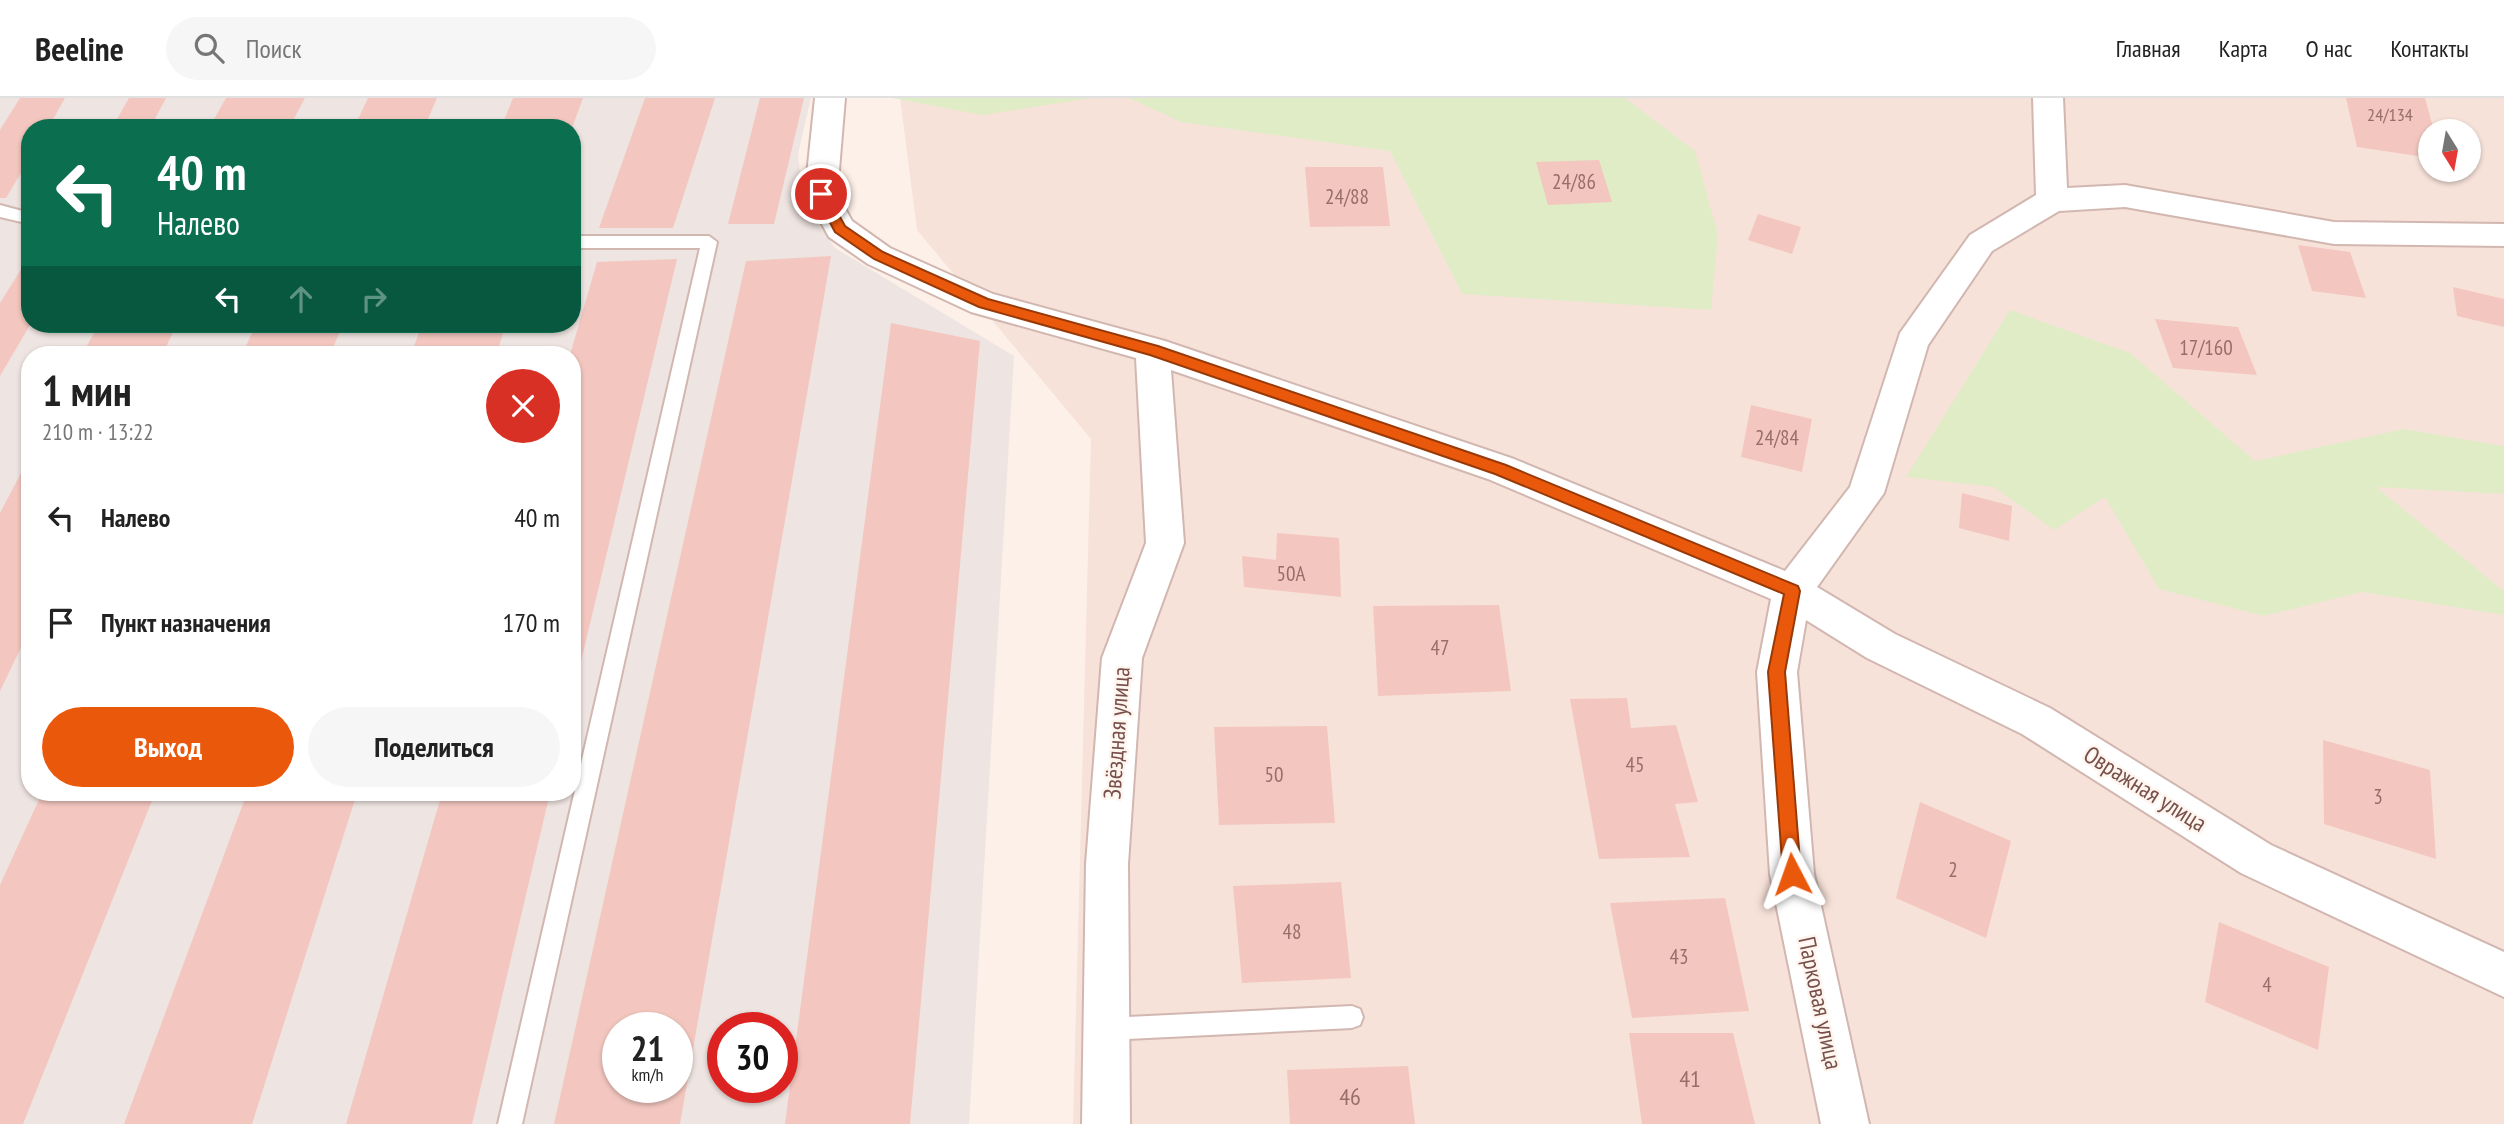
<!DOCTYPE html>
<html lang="ru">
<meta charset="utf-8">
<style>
body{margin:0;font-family:"PT Sans Narrow",sans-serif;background:#f6f6f6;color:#222;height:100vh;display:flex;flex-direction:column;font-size:26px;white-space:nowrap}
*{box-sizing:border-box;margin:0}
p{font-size:23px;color:#767676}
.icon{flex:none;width:38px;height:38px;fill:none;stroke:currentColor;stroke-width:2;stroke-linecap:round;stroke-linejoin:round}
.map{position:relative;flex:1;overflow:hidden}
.panel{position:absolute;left:21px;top:248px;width:560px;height:455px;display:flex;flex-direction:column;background:#fff;border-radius:28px;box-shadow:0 2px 5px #0004}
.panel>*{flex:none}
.banner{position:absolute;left:21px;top:21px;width:560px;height:214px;border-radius:28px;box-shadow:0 2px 5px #0004;background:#0b6e4f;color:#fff;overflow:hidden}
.needle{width:46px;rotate:169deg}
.buttons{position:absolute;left:2418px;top:21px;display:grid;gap:14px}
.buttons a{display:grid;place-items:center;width:63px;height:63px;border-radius:50%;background:#fff;box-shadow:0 2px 5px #0004;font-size:35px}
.speed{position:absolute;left:602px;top:914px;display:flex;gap:14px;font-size:35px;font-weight:700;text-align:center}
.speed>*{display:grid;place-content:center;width:91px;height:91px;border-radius:50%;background:#fff;box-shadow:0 2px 5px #0004;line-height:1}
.speed small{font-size:18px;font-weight:400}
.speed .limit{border:10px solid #d22;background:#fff;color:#111}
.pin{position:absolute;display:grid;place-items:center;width:60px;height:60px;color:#fff;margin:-30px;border:4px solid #fff;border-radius:50%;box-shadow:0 2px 7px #0007}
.me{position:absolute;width:77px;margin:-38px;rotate:356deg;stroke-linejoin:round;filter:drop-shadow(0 0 5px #0008)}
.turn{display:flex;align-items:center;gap:24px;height:147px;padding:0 21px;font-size:32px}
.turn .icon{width:91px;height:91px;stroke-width:2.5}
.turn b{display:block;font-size:49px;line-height:60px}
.lanes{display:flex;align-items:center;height:66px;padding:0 21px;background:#0003;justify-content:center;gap:35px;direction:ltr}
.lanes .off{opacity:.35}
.round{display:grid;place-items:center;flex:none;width:74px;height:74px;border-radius:37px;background:#f6f6f6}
.head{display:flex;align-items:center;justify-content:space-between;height:119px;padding:0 21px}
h1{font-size:42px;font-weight:700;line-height:52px}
.primary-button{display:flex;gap:14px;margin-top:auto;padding:14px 21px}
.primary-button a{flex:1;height:80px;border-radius:42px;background:#ea580c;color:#fff;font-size:28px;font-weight:700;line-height:80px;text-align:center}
.primary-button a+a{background:#f6f6f6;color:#222}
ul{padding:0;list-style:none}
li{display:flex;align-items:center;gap:21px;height:105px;padding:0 21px}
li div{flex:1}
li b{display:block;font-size:26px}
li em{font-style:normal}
header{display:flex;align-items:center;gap:42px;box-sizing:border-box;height:98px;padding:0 35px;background:#fff;border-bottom:2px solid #e0e0e0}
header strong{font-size:33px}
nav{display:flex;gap:38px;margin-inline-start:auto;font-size:24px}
.search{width:490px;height:63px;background:#f6f6f6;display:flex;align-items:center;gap:18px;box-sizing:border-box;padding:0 24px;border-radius:38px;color:#767676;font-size:26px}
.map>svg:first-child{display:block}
</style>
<header>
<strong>Beeline</strong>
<div class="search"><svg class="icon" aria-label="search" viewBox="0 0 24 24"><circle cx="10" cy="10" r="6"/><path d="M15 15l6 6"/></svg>Поиск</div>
<nav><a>Главная</a><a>Карта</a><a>О нас</a><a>Контакты</a></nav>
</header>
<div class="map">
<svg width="2504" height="1026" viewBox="0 0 2504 1026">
<rect width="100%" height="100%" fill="#fdf0e8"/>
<path fill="#f7e2d9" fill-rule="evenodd" d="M900,0H2504V1026H1073L1091,341L917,132ZM2431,33H2469V72H2431Z"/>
<path fill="#eee4e1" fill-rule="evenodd" d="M0,0H811L798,56L804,107L835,150L1014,258L969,1026H0ZM30,30H572V226H30ZM30,257H572V695H30ZM618,929H677V989H618ZM723,929H782V989H723Z"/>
<g fill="#dfecc6">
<path d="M892,0H1092L982,17Z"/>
<path d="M1129,0H1625L1695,53L1718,137L1711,212L1462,196L1390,53L1181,24Z"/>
<path d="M2010,212L2130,255L2255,363L2404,331L2504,348V396L2376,389L2504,493V517L2362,494L2264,518L2159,491L2105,399L2054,432L1994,389L1906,379Z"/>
</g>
<g fill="#f3c7bf" fill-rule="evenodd">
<path d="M20,0H65L48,30H30V60L6,100H0V32Z"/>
<path d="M129,0H166L150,30H112Z"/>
<path d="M226,0H305L289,30H209Z"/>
<path d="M368,0H437L424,30H354Z"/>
<path d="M513,0H583L572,30H501Z"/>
<path d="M645,0H715L673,130H599Z"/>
<path d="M760,0H804L774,126H728Z"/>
<path d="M2346,0H2425L2434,33H2431V60L2357,49Z"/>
<path d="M1599,62L1612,104L1548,107L1536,64Z"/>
<path d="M1305,69H1383L1390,128L1310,129Z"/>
<path d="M1758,116L1801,129L1792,156L1748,142Z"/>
<path d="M2298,147L2350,154L2366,200L2312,193Z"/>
<path d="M30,157V227L0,278V205Z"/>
<path d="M831,158L680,1026H554L746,163ZM618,929H677V989H618Z"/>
<path d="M677,161L573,597H572V257H570L597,164Z"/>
<path d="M2453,189L2504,201V229L2457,218Z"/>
<path d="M2155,221L2238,229L2257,277L2173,270Z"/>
<path d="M891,225L980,243L910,1026H785Z"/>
<path d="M99,226H177L162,257H82Z"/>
<path d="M256,226H343L330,257H242Z"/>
<path d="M422,226H506L496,257H411Z"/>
<path d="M1751,307L1812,321L1802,374L1741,359Z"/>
<path d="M30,358V531L0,593V415Z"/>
<path d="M1962,395L2012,408L2009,443L1959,430Z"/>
<path d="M1277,435L1339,440L1341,499L1244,489L1242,458L1276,462Z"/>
<path d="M1499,507L1511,593L1378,598L1373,508Z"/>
<path d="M1627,600L1631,630L1676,627L1698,704L1675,706L1690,759L1599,761L1570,601Z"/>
<path d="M1327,628L1335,725L1219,727L1214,629Z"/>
<path d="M2323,642L2430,672L2436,761L2324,726Z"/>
<path d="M42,695H155L23,1026H0V787Z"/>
<path d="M247,695H357L252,1026H124Z"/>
<path d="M442,695H550L472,1026H346Z"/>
<path d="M1920,704L2011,743L1986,840L1896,800Z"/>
<path d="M1341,784L1351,880L1242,885L1233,788Z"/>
<path d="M1725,800L1749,913L1632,920L1610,805Z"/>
<path d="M2219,824L2329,869L2318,952L2205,904Z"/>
<path d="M1629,935H1733L1755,1026H1642Z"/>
<path d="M1408,968L1415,1026H1290L1287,972Z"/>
</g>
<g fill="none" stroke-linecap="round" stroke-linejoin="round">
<defs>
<g id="service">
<path d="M0,107L30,115V126L0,119Z"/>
<path d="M572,138H709L717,144L522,1026H498L700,150H572Z"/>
<path d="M1352,908L1360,911L1363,919L1360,927L1352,930L1107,942L1099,939L1096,931L1099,923L1107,920Z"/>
</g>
<path id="minor" d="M815,0H845L837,96L852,123L890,150L993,196L1165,243L1514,361L1785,473L1850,389L1900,235L1970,137L2036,97L2033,0H2063L2067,90L2125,87L2334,124L2504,126V148L2334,146L2125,109L2059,113L1992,153L1928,247L1884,395L1817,489L1895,536L2050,610L2271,747L2504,854V899L2241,775L2022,636L1867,560L1806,522L1797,574L1814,776L1869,1026H1821L1770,776L1757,574L1771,501L1488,381L1171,272L1184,445L1142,560L1128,766L1130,1026H1082L1086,766L1102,560L1146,445L1136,260L971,214L868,166L829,139L805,96Z"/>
</defs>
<use href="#service" stroke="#d2b7b0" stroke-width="4"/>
<use href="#minor" stroke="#d2b7b0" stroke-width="4"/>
<use href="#service" fill="#fff" fill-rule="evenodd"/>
<use href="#minor" fill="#fff" fill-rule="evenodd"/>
</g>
<path fill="#ea580c" stroke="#983908" stroke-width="2" d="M821,91L826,93L845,128L883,154L988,201L1158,248L1506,367L1798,488L1800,493L1785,574L1801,776L1798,782L1792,785L1786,782L1783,776L1768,574L1784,496L1495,376L1150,257L979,209L874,161L835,134L815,96Z"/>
<g text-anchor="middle" stroke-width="5" stroke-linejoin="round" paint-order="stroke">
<g font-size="18" fill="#976e68">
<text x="2390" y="23">24/134</text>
</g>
<g font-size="21" fill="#976e68">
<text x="1574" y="91">24/86</text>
<text x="1347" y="106">24/88</text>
<text x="2206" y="257">17/160</text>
<text x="1777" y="347">24/84</text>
<text x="1291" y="483">50А</text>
<text x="1440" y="557">47</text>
<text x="1635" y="674">45</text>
<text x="1274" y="684">50</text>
<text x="2378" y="706">3</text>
<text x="1953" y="779">2</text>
<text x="1292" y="841">48</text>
<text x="1679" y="866">43</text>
<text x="2267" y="894">4</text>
</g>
<g font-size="24" fill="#78504b" stroke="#fff5ef">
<text transform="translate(1117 635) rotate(-86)" y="8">Звёздная улица</text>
<text transform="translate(2145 691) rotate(32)" y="8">Овражная улица</text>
<text transform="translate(1820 905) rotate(78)" y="8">Парковая улица</text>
</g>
<g font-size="24" fill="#976e68">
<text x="1690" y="989">41</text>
<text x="1350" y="1007">46</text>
</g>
</g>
</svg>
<div class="buttons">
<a><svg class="needle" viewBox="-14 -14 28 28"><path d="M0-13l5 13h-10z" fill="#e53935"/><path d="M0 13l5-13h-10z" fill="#767676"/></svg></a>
</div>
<div class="speed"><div>21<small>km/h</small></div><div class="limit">30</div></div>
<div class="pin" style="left:821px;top:96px;background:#d93025"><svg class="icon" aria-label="arrive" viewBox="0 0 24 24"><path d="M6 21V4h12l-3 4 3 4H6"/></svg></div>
<svg class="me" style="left:1792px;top:776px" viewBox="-20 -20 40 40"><path d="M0-17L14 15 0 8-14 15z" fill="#ea580c" stroke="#fff" stroke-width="4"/></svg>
<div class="banner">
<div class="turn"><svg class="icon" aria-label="left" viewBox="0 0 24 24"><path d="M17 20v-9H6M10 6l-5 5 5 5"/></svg><div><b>40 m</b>Налево</div></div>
<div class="lanes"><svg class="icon" aria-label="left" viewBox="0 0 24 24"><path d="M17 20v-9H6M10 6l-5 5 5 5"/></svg><svg class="icon off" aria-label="ahead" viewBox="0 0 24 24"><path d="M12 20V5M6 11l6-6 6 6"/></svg><svg class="icon off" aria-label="right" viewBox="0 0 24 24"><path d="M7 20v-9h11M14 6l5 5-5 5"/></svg></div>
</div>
<section class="panel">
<div class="head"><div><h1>1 мин</h1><p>210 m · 13:22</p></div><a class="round" style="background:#d93025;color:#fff"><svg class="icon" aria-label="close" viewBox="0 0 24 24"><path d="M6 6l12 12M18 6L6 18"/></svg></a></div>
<ul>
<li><svg class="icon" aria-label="left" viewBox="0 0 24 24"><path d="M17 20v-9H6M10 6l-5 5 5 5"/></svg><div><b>Налево</b></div><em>40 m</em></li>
<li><svg class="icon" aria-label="arrive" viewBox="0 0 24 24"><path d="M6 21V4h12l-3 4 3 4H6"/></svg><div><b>Пункт назначения</b></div><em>170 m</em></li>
</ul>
<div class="primary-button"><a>Выход</a><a>Поделиться</a></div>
</section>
</div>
